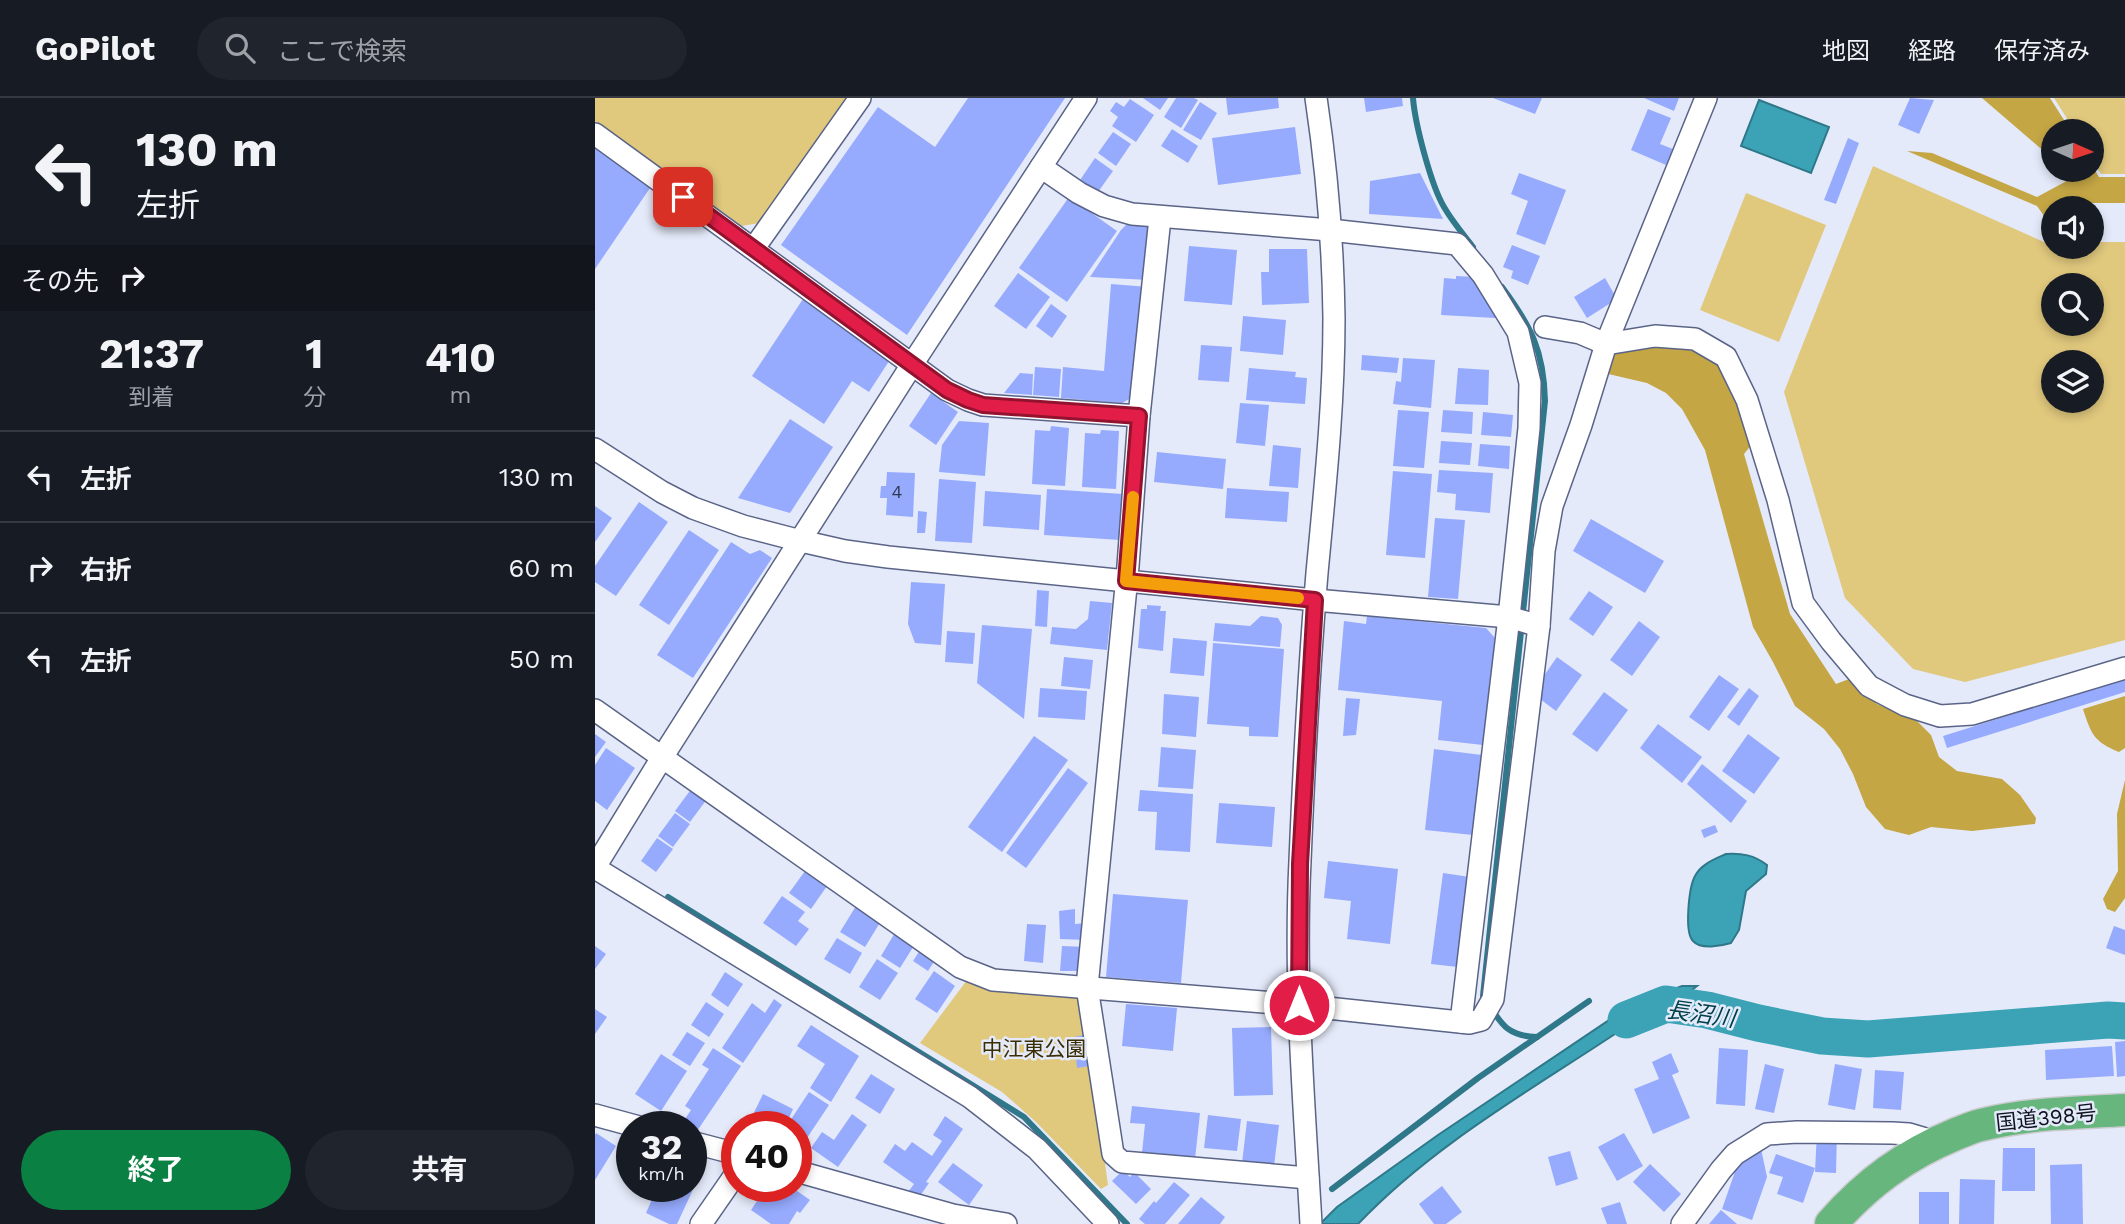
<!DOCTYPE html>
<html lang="ja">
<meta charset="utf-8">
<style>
body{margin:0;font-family:"Work Sans","Noto Sans JP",sans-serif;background:#20242c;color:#f1f3f6;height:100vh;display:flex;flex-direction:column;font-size:26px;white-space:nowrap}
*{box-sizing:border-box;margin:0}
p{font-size:23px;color:#9ea1a6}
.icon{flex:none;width:38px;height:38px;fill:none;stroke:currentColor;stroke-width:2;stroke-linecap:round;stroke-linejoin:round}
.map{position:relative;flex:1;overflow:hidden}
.sheet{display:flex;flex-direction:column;background:#171b24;width:595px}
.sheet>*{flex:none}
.top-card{background:#171b24;color:#f1f3f6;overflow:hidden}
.needle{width:46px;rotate:93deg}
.controls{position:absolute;left:1446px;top:21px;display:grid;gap:14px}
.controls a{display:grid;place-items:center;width:63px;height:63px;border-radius:50%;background:#171b24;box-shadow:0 4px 10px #0003;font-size:35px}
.speed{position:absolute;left:21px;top:1013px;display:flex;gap:14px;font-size:35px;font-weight:700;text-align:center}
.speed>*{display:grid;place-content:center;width:91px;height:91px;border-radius:50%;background:#171b24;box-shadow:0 4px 10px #0003;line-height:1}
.speed small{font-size:18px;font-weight:400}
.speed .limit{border:10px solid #d22;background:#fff;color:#111}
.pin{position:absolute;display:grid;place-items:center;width:60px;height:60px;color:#fff;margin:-30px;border-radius:14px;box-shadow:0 4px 10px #0006}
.me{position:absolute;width:77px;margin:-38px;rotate:0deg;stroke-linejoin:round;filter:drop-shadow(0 0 5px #0008)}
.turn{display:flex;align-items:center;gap:24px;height:147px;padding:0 21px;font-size:32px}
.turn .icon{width:91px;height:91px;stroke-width:2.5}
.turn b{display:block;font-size:49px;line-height:60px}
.then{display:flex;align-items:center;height:66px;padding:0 21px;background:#0003;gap:14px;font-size:26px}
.eta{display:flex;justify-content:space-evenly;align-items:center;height:119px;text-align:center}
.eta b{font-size:42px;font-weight:700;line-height:49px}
.button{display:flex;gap:14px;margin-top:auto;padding:14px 21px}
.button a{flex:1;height:80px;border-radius:42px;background:#0b8043;color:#fff;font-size:28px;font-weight:700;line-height:80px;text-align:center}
.button a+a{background:#20242c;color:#f1f3f6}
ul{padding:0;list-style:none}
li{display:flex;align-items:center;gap:21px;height:91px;padding:0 21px;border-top:2px solid #363941}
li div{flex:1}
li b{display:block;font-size:26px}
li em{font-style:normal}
header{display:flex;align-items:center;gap:42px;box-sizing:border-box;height:98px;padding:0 35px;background:#171b24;border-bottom:2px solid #363941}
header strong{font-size:33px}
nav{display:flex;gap:38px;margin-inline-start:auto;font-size:24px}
.search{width:490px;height:63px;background:#20242c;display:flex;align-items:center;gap:18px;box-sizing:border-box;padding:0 24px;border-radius:38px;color:#9ea1a6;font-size:26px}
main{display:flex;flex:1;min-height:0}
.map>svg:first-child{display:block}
</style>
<header>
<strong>GoPilot</strong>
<div class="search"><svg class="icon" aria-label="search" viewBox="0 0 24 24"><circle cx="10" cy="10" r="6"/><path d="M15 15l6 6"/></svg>ここで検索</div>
<nav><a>地図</a><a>経路</a><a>保存済み</a></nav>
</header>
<main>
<section class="sheet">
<div class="top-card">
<div class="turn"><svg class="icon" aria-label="left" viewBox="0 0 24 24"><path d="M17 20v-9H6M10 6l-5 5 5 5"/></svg><div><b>130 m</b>左折</div></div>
<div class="then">その先<svg class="icon" aria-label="right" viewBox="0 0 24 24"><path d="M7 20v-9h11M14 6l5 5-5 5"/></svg></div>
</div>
<div class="eta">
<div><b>21:37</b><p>到着</p></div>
<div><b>1</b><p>分</p></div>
<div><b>410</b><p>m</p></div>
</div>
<ul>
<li><svg class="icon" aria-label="left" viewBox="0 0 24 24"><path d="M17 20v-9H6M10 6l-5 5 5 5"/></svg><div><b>左折</b></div><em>130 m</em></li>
<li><svg class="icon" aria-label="right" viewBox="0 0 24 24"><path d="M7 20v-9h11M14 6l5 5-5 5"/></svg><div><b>右折</b></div><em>60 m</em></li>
<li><svg class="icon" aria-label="left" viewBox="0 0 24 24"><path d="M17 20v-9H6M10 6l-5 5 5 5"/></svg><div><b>左折</b></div><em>50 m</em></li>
</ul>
<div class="button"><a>終了</a><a>共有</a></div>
</section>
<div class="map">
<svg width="1530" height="1126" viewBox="0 0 1530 1126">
<rect width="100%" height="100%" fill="#e5eafa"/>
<g fill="#e0c87d" fill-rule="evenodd">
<path d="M0,0H252L164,125L147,128L0,23Z"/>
<path d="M1459,0H1530V76H1506L1496,60V33H1480Z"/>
<path d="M1278,68L1449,144H1458V149H1496V144H1530V542L1370,584L1318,571L1250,500L1189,294ZM1496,187V226H1458V187ZM1496,264V303H1458V264Z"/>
<path d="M1151,95L1231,127L1184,244L1105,212Z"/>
<path d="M372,882L391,892L487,898L513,1087L506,1091L441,1024L407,994L325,945Z"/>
</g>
<g fill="#c4a644">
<path d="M1387,0H1455L1476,33H1458V61Z"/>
<path d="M1312,53L1337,55L1442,99L1479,79L1471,72H1496V66L1504,79H1530V105H1492L1491,110H1458V122H1452L1442,108Z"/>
<path d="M1098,247L1127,263L1158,345L1149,356L1195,516L1241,586L1254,581L1282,606L1322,623L1336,637L1344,659L1362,673L1407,681L1425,697L1441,720L1440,726L1377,733L1336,729L1314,737L1290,731L1271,709L1258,676L1245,651L1229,631L1200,608L1178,564L1158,529L1110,352L1087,311L1071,295L1052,285L1009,275L1021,250Z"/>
<path d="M1530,598V650L1524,654C1499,644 1496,636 1488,611Z"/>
<path d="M1530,682V800L1520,814L1512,811L1508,801L1523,773L1522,716Z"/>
</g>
<g fill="#3ca3b6" stroke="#2e7889" stroke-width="2">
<path d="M1164,2L1234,29L1216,75L1146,48Z"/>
<path d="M1131,756C1147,755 1159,757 1172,767L1171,776L1151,793L1144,832L1136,845C1126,848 1106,852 1098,843C1089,834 1094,789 1100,778C1106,766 1120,761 1131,756Z"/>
<path d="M1087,888H1102L1067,915L1053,917L1026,932C936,992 838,1047 763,1126H725L742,1109L843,1037L1023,916L1055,900Z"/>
</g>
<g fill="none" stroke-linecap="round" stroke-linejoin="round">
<g stroke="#2e7889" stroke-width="6">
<path d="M818,0C820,26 836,87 849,109C857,123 868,136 878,149"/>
<path d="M907,189C936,228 949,253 950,303L888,898C905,922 908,938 942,939"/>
<path d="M73,799L429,1019L532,1126"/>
<path d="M737,1091L883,980L994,903"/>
</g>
<path stroke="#3ca3b6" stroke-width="37" d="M1031,922L1071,906L1112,912L1163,925L1227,938L1273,941L1513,922L1530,923"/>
</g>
<g fill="#96abfe">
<path d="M373,0H470L312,237L186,147L283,9L340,49Z"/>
<path d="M548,0H573L565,12Z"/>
<path d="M581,0H599L603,2L586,30L569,19Z"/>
<path d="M631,0H683L684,10L633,17Z"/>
<path d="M769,0H807L808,8L771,14Z"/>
<path d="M898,0H947L940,16Z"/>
<path d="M1049,0H1084L1079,13Z"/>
<path d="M1315,0L1339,2L1324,36L1303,27Z"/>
<path d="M535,1L559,17L541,44L517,28L523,19L515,13L521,4L529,9Z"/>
<path d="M605,4L622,15L606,42L588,32Z"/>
<path d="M1053,11L1076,20L1065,46L1078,51L1071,67L1036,52Z"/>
<path d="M700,29L706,76L623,87L617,40Z"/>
<path d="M577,31L603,48L593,65L566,48Z"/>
<path d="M518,34L536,46L521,68L503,55Z"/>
<path d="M1253,40L1264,45L1241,106L1229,102Z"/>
<path d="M0,48L57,87L0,171Z"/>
<path d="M500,60L518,73L503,94L485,82Z"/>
<path d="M825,75L848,121L774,116L775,83Z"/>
<path d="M924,75L971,92L950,147L921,136L933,103L916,96Z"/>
<path d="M474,99L522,133L472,204L424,170Z"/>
<path d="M534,124L551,125L559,135L554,182L495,179L526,132Z"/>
<path d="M917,147L945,158L933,187L916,180L918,173L908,169Z"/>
<path d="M594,148L642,152L637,207L589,203Z"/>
<path d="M674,151H712L714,205L667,207L666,174H674Z"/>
<path d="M423,175L455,199L431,231L399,208Z"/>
<path d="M861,178L881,179L901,206L900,220L846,217L849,180L861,181Z"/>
<path d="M1010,180L1022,201L992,220L979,199Z"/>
<path d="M516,186L553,189L540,298L527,305L466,300L468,269L509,273Z"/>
<path d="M210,198L298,257L274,294L257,283L229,326L157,278Z"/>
<path d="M456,206L472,218L457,240L441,228Z"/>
<path d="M648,218L691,222L688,257L645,253Z"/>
<path d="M606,247L637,249L634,284L603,282Z"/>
<path d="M767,257L804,260L802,275L766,272Z"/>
<path d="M808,260L840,262L836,310L798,306L801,283L806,284Z"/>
<path d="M440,269L466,271L464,299L438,297Z"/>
<path d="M654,270L701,274L700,279L712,280L710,306L651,302Z"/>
<path d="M863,270L894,272L893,307L860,306Z"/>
<path d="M425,275L438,276L437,297L409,295Z"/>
<path d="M336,295L363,314L341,347L314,328Z"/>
<path d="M645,305L674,307L670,348L641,345Z"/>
<path d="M803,312L834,314L829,370L798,368Z"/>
<path d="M848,312L878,314L877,336L846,334Z"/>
<path d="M888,314L918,317L916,339L886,337Z"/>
<path d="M195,321L238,349L195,415L143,400Z"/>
<path d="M364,323L394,325L390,378L344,374L347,347Z"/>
<path d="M456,328L474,330L470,388L437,386L440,332L455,333Z"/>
<path d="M506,332L524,333L521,391L487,389L490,335L505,336Z"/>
<path d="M846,343L877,345L875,367L844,365Z"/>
<path d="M885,346L915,348L914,371L883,368Z"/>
<path d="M678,347L706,350L703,390L674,388Z"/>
<path d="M562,354L631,361L628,391L559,384Z"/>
<path d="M844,372L898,375L895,415L860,412L861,396L842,394Z"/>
<path d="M798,373L837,376L830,460L791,457Z"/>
<path d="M292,374L320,375L318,419L291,417L292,400H285L286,388H291Z"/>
<path d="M344,381L381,384L377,445L340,443Z"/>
<path d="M632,390L694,394L692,424L630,420Z"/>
<path d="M452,391L528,396L525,442L449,437Z"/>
<path d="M390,393L446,397L444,432L388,428Z"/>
<path d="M44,404L73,424L21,498L0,484V468Z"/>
<path d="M0,408L17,420L0,444Z"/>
<path d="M323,413L332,414L330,435H322Z"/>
<path d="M840,420L870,422L863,501L833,499Z"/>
<path d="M996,421L1069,463L1050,495L978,453Z"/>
<path d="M94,432L124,452L74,527L44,507Z"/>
<path d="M136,444L155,456L165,452L177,460L98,580L62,557Z"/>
<path d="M316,484L350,486L346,547L320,545L313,526Z"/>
<path d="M442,492L454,493L452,529L440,528Z"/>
<path d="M994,493L1018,509L998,538L974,521Z"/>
<path d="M495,503L517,505L512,552L455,546L457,529L481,531L493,521Z"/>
<path d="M552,507L566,508L565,513H571L568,553L543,550L546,511H552Z"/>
<path d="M666,518L683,520L687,527L685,549L618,543L620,525L655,528Z"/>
<path d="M772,518L891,530L900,540L888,647L843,642L847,603L743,592L749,523L771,526Z"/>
<path d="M1044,523L1065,539L1037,578L1015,562Z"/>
<path d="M387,527L437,531L429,621L382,585Z"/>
<path d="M352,533L380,535L378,566L350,564Z"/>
<path d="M578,540L612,543L609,578L575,575Z"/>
<path d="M618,545L689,551L683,639L654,638V629L612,626Z"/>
<path d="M469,559L498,562L495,591L466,588Z"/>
<path d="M962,559L987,577L961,613L937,595Z"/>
<path d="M1124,577L1144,591L1114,633L1094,619Z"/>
<path d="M1530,581V594L1352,650L1348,638Z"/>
<path d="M445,590L492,593L490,622L443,619Z"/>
<path d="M1154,590L1164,598L1144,628L1132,619Z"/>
<path d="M1009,594L1033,612L1002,654L977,636Z"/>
<path d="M569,596L604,599L601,639L567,636Z"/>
<path d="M751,600L765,601L761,637L748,638Z"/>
<path d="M1063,626L1107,659L1087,685L1045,650Z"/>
<path d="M0,636L11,644L0,659Z"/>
<path d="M1153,636L1185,660L1159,696L1127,673Z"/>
<path d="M439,638L473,662L407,754L373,729Z"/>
<path d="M566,649L601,652L598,691L563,689Z"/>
<path d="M11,650L40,670L12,712L0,703V667Z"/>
<path d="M839,651L887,657L878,737L830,732Z"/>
<path d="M1107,666L1152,703L1136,725L1092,686Z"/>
<path d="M473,670L493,685L431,770L411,755Z"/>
<path d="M97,690L112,701L95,724L80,713Z"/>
<path d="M545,692L598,696L595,754L560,752L562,714L543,713Z"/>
<path d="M624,705L680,709L677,749L621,745Z"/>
<path d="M80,715L95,726L78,749L63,738Z"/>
<path d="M1120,727L1123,734L1109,740L1106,732Z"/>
<path d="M62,740L78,751L61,774L46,763Z"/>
<path d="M733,763L803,771L795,846L752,841L756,803L729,800Z"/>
<path d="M210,773L232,788L216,811L194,795Z"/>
<path d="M848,775L875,779L863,869L836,866Z"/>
<path d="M518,796L593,802L586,885L511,879Z"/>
<path d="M187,798L210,814L203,823L214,831L201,848L168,825Z"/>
<path d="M261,808L286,823L270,849L245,834Z"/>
<path d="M480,811V826L491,825V842L465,841L464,813Z"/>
<path d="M432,826L451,827L448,865L429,863Z"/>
<path d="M1519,828L1530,832V857L1511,850Z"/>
<path d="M301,833L320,846L305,870L286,858Z"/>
<path d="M242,840L267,855L255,876L229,861Z"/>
<path d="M0,848L11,856L0,871Z"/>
<path d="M467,848L492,849L490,873H465Z"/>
<path d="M327,849L342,859L333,873L318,863Z"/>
<path d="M282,861L303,875L285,902L264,889Z"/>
<path d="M339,873L360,888L342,915L320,901Z"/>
<path d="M130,874L148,886L133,909L116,897Z"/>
<path d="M179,901L187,907L148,965L127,950L157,905L170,915Z"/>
<path d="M111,904L129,916L114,939L96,927Z"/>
<path d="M531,906L582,910L578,953L527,948Z"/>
<path d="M0,911L12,919L0,936Z"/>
<path d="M216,927L264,958L236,1004L215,990L230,966L202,948Z"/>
<path d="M676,929L678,997L639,998L637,930Z"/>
<path d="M92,934L110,945L95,968L77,957Z"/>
<path d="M489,937L494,968L482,970L479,939Z"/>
<path d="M1530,943V978L1522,979L1520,944Z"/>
<path d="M1517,948L1519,978L1451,982L1450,952Z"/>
<path d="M118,950L146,968L100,1036L96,1034V1029L86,1027L96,1012L90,1008L114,971L107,967Z"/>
<path d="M1124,950L1153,952L1150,1008L1121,1006Z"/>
<path d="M1076,955L1084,974L1077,977L1095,1020L1058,1036L1039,991L1064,981L1057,964Z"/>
<path d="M66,956L92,973L66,1013L40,996Z"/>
<path d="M1170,966L1189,971L1179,1015L1160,1011Z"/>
<path d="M1240,966L1267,971L1260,1012L1233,1007Z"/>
<path d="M1280,972L1309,974L1306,1012L1278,1010Z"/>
<path d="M276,976L300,991L285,1016L260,1000Z"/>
<path d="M214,994L234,1007L208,1046L201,1042V1029H191Z"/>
<path d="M168,996L198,1011L190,1029H158L153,1027Z"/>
<path d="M537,1008L605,1015L600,1061L547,1055L550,1026L535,1025Z"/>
<path d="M257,1016L272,1027L243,1069L216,1050L227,1034L239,1042Z"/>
<path d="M613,1017L646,1021L642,1053L609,1050Z"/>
<path d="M350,1018L368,1031L331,1084L334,1085L323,1101L313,1094L319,1086L288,1064L300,1046L310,1053L317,1044L337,1058L347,1043L338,1037Z"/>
<path d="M652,1023L684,1027L679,1068L647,1065Z"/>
<path d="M1222,1033L1242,1034L1241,1075L1220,1074Z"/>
<path d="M1,1035L21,1048L0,1082V1037Z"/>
<path d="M1029,1035L1048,1068L1022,1083L1003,1049Z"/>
<path d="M1165,1046L1172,1079L1157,1122L1127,1111L1142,1068Z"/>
<path d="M1408,1050H1440V1093H1407Z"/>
<path d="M975,1053L983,1081L961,1088L953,1059Z"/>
<path d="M1181,1056L1220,1070L1208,1105L1182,1096L1188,1079L1174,1075Z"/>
<path d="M358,1065L388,1087L374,1107L343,1084Z"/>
<path d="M1055,1066L1086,1096L1069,1114L1038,1084Z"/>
<path d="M1487,1066L1488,1126H1456L1455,1067Z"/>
<path d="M528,1072L535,1079L539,1074L556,1091L541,1106L517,1083Z"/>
<path d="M96,1073L100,1075L97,1082L102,1083L82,1126H74L51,1115L63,1088H96Z"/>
<path d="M1365,1081L1400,1082L1399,1126H1364Z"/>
<path d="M579,1084L595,1097L570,1126H550L544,1121L559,1103L561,1105Z"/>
<path d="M172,1088H195L215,1102L205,1115L202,1113L194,1126H176L156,1112Z"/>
<path d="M847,1088L867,1114L851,1126H839L824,1106Z"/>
<rect x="1324" y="1094" width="30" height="32"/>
<path d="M606,1099L630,1119L625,1126H583Z"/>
<path d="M1025,1104L1032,1126H1012L1006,1110Z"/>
<path d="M1126,1112L1142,1126H1114Z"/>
</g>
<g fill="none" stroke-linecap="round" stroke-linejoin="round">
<defs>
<g id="minor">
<path d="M0,36L352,292L373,302L388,307L544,318"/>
<path d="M446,69L484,95L509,108L537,116L735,132L862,146L888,177L923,234L935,285L934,330L914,519L866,924"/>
<path d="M565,120L544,318L533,468L492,889L518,1056L527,1064L713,1080"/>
<path d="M159,150L265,0"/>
<path d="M950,229L985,235L1011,246L1060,238L1100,241L1131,259L1152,302L1183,402L1208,505L1236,543L1274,588L1310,607L1345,618L1377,616L1530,570"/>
<path d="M0,351L67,394L98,410L148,428L206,443L250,453L293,459L720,502L914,519L944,528"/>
<path d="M0,612L365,869L398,882L704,907L874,925L886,922L898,901L944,528L949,453L957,408L986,327L1011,246L1111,0"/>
<path d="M0,769L68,658L318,265L491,0"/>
<path d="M0,770L375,999L442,1051L513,1126"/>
<path d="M0,1017L44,1029"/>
<path d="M96,1044L142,1056"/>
<path d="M201,1073L358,1117L411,1126"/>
<path d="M106,1126L142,1074"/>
<path d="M716,1126C709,1005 699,884 705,763C709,667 714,571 722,475C730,390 739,306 739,220C738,147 732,73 721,0"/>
<path d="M1087,1126L1126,1072L1140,1056L1172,1036L1202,1034L1297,1035L1314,1036L1341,1044"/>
</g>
<path id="highway" d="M1236,1126C1272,1085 1310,1057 1361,1036C1369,1033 1377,1029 1386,1027C1433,1015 1482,1015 1530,1012"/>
</defs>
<use href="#minor" stroke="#5a6487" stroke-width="24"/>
<use href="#highway" stroke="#cacbce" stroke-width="35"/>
<use href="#minor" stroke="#fff" stroke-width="21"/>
<use href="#highway" stroke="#66b67e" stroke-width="32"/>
</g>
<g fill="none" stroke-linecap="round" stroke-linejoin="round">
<defs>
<path id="route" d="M88,99L352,292L373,302L388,307L544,318L531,483L720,502L705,766L704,907"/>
</defs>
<use href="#route" stroke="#92132f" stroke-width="18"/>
<use href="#route" stroke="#e11d48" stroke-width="12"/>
<path stroke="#f59e0b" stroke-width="12" d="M538,399L531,483L703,500"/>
</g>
<g text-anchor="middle" stroke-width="5" stroke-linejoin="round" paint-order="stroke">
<g font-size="18" fill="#313958">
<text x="302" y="400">4</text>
</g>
<g font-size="21" fill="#392d01" stroke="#e5eafa">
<text x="439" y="958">中江東公園</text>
</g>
<g font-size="21" fill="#0f1320" stroke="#e5eafa">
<text transform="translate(1451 1020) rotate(-6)" y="7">国道398号</text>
</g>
<g font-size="23" font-style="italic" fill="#00404b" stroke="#e5eafa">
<text transform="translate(1106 916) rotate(8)" y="8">長沼川</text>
</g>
</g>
</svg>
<div class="controls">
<a><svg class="needle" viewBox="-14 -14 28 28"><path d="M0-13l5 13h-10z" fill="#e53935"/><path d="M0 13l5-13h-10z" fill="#9ea1a6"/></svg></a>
<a><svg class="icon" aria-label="sound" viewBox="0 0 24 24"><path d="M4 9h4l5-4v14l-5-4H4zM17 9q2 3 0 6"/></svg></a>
<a><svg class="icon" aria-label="search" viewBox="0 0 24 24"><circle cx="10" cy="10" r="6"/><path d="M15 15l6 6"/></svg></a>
<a><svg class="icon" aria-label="layers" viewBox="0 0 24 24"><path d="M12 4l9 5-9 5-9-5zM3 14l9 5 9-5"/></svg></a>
</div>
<div class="speed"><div>32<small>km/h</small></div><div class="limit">40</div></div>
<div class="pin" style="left:88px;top:99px;background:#d93025"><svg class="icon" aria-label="arrive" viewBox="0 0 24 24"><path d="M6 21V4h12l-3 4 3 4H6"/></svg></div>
<svg class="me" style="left:704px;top:907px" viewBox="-20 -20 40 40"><circle r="17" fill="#e11d48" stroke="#fff" stroke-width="3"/><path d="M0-11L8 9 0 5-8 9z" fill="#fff"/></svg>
</div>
</main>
